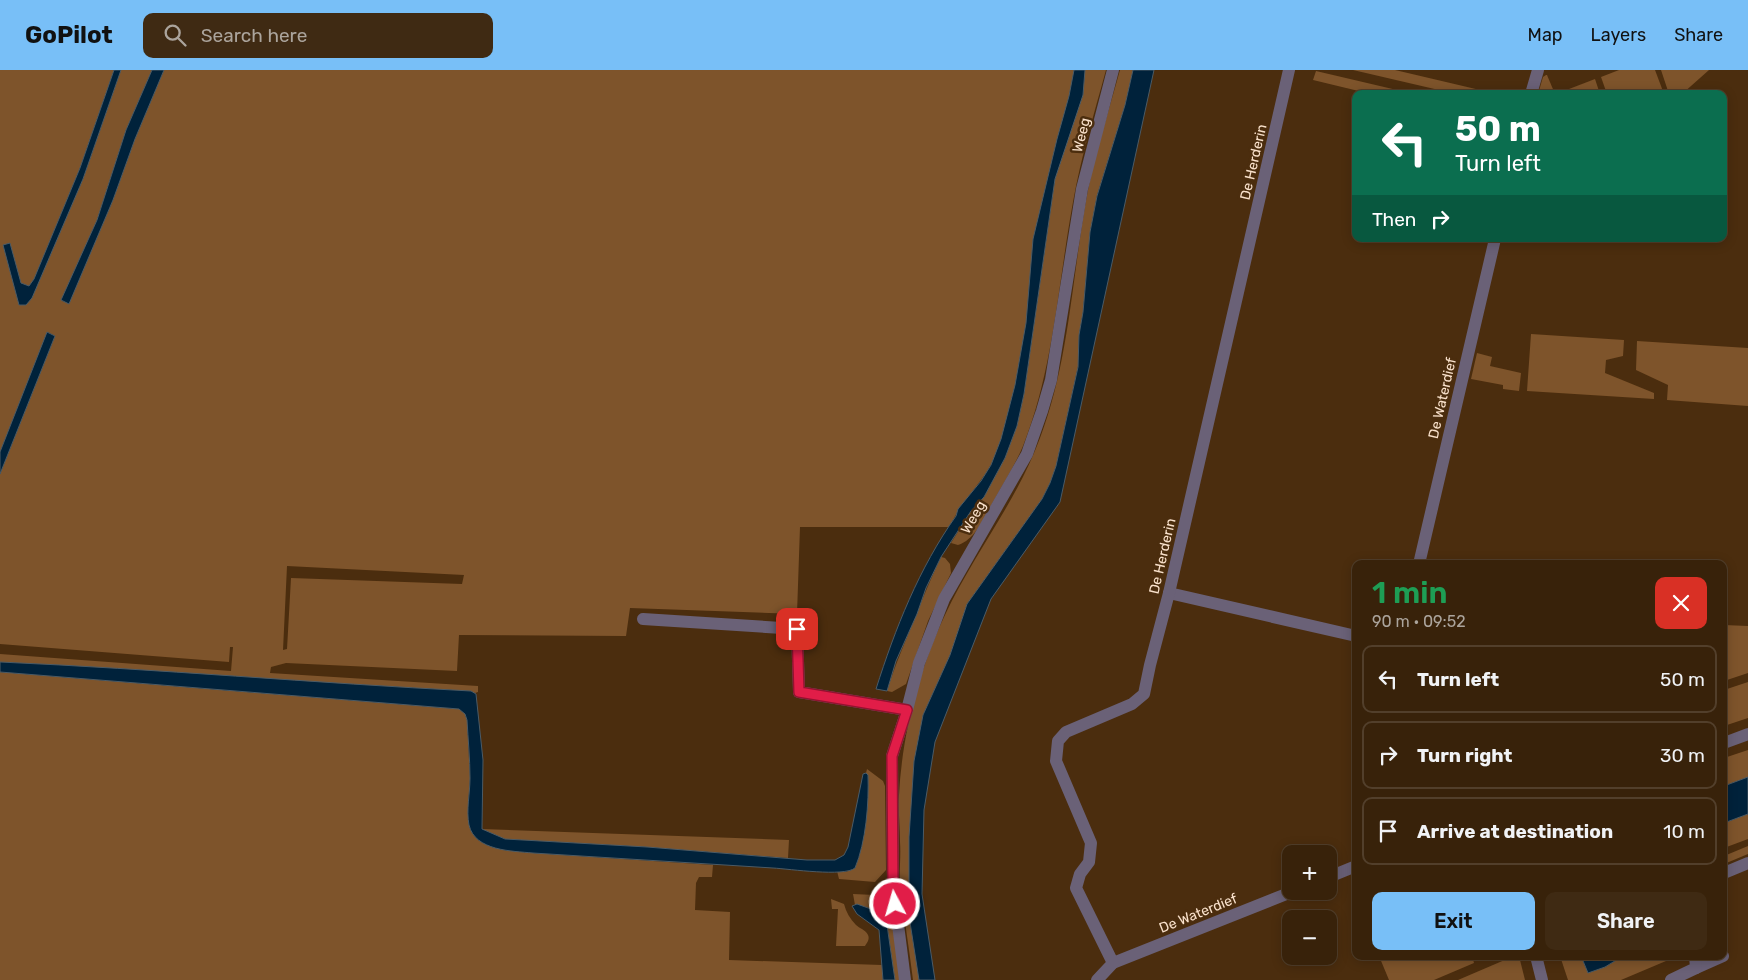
<!DOCTYPE html>
<meta charset="utf-8">
<style>
body{margin:0;font-family:Rubik,sans-serif;background:#3f2a13;color:#f1f3f6;height:100vh;display:flex;flex-direction:column;font-size:19px;white-space:nowrap}
*{box-sizing:border-box;margin:0}
p{font-size:16px;color:#aba49c}
.icon{flex:none;width:28px;height:28px;fill:none;stroke:currentColor;stroke-width:2;stroke-linecap:round;stroke-linejoin:round}
.map{position:relative;flex:1;overflow:hidden}
.drawer{position:absolute;left:1352px;top:490px;width:375px;height:400px;display:flex;flex-direction:column;background:#38220a;border-radius:10px;box-shadow:0 2px 12px #0003,0 0 0 1px #523f2b}
.drawer>*{flex:none}
.guide{position:absolute;left:1352px;top:20px;width:375px;height:152px;border-radius:10px;box-shadow:0 2px 12px #0003,0 0 0 1px #523f2b;background:#0b6e4f;color:#fff;overflow:hidden}
.fabs{position:absolute;left:1282px;top:775px;display:grid;gap:10px}
.fabs a{display:grid;place-items:center;width:55px;height:55px;border-radius:10px;background:#38220a;box-shadow:0 2px 12px #0003,0 0 0 1px #523f2b;font-size:25px}
.pin{position:absolute;display:grid;place-items:center;width:42px;height:42px;color:#fff;margin:-21px;border-radius:10px;box-shadow:0 2px 8px #0006}
.me{position:absolute;width:55px;margin:-28px;rotate:354deg;stroke-linejoin:round;filter:drop-shadow(0 0 4px #0008)}
.turn{display:flex;align-items:center;gap:18px;height:105px;padding:0 20px;font-size:22px}
.turn .icon{width:65px;height:65px;stroke-width:2.5}
.turn b{display:block;font-size:35px;line-height:42px}
.then{display:flex;align-items:center;height:48px;padding:0 20px;background:#0003;gap:10px;font-size:19px}
.round{display:grid;place-items:center;flex:none;width:52px;height:52px;border-radius:10px;background:#3f2a13}
.overview{display:flex;align-items:center;justify-content:space-between;height:85px;padding:0 20px}
h1{font-size:30px;font-weight:600;line-height:38px;color:#1e9e55}
.primary-button{display:flex;gap:10px;margin-top:auto;padding:10px 20px}
.primary-button a{flex:1;height:58px;border-radius:10px;background:#78bff7;color:#111;font-size:20px;font-weight:600;line-height:58px;text-align:center}
.primary-button a+a{background:#3f2a13;color:#f1f3f6}
ul{padding:0;list-style:none}
li{display:flex;align-items:center;gap:15px;height:68px;margin:0 10px 8px;padding:0 10px;border:2px solid #523f2b;border-radius:10px}
li div{flex:1}
li b{display:block;font-size:19px}
li em{font-style:normal}
header{display:flex;align-items:center;gap:30px;box-sizing:border-box;height:70px;padding:0 25px;background:#78bff7;color:#111}
header strong{font-size:24px}
nav{display:flex;gap:28px;margin-inline-start:auto;font-size:18px}
.search{width:350px;height:45px;background:#3f2a13;display:flex;align-items:center;gap:12px;box-sizing:border-box;padding:0 18px;border-radius:10px;color:#aba49c;font-size:19px}
.map>svg:first-child{display:block}
</style>
<header>
<strong>GoPilot</strong>
<div class="search"><svg class="icon" aria-label="search" viewBox="0 0 24 24"><circle cx="10" cy="10" r="6"/><path d="M15 15l6 6"/></svg>Search here</div>
<nav><a>Map</a><a>Layers</a><a>Share</a></nav>
</header>
<div class="map">
<svg width="1748" height="910" viewBox="0 0 1748 910">
<rect width="100%" height="100%" fill="#4b2d0e"/>
<g fill="#7e542b" fill-rule="evenodd">
<path d="M0,0H114L80,98L36,205L27,232L83,109L121,0H152L126,60L97,150L62,231L69,233L113,130L135,69L164,0H1078L1041,173L1010,362L986,403L958,441L949,457H800L797,544L630,538L626,566L459,565L457,601L286,593L271,597L270,603L478,616V622L475,623L470,621C313,613 157,601 0,592V584L231,601L233,577H230L229,592L0,574V404L55,266L48,262L0,382ZM287,496L464,505L462,514L291,508L287,579L283,580Z"/>
<path d="M1085,0H1106C1094,44 1081,87 1073,132C1058,213 1054,298 1023,376C1015,395 1003,414 993,432C984,448 976,469 958,475L951,473L971,441L984,427L1005,388L1017,356L1024,324L1055,109Z"/>
<path d="M1120,0H1133L1125,35L1097,125L1090,162L1083,242L1079,265L1078,296L1056,396L1050,413L1042,429L967,534L950,585L923,645L916,884L919,910H913C909,878 904,847 900,815C899,801 901,787 900,772C900,757 898,740 899,725C902,665 919,599 945,545C973,485 1017,431 1040,368C1070,289 1072,203 1088,120C1096,80 1109,40 1120,0Z"/>
<path d="M1353,0H1395L1497,24H1456Z"/>
<path d="M1619,0H1655L1664,24H1607L1601,7Z"/>
<path d="M1661,0H1709L1682,24H1669Z"/>
<path d="M1316,1L1414,24H1371L1313,10Z"/>
<path d="M1546,5H1547L1555,24H1538L1543,7Z"/>
<path d="M1595,9L1600,24H1556Z"/>
<path d="M1531,264L1624,270L1623,286L1606,290L1605,303L1654,323V329L1527,321Z"/>
<path d="M1637,271L1748,278V336L1667,330L1668,315L1636,300Z"/>
<path d="M1477,283L1492,287L1490,296L1521,303L1519,321L1503,319V315L1471,309Z"/>
<path d="M941,487L945,488L950,494L951,503L928,551L906,614L892,622L887,621C895,595 906,570 916,545C924,525 932,506 941,487Z"/>
<path d="M1724,555L1748,556V603L1724,611Z"/>
<path d="M0,602L459,639L465,644L467,650L470,709L468,734L473,763L478,769L486,774L503,780L533,783L713,795L712,807H699L696,813L695,840L730,842L729,890L882,895L883,910H0Z"/>
<path d="M1748,612V648L1724,656V620Z"/>
<path d="M1748,680V707L1724,716V688Z"/>
<path d="M867,699L883,711L885,716L886,800L875,812L839,809L837,801L846,802L855,798C865,775 869,731 868,706L866,703Z"/>
<path d="M1748,744V769L1724,778V753Z"/>
<path d="M482,759L789,770L788,788L647,777L505,769Z"/>
<path d="M1748,776V784L1724,794V786Z"/>
<path d="M853,824L875,825L890,837L901,910H895L886,848L873,839L855,835Z"/>
<path d="M831,829L844,834C846,842 850,849 856,855C859,858 866,860 868,865C870,869 867,873 865,876H836L838,839H832Z"/>
<path d="M1379,886H1406L1411,890L1420,886H1472L1474,893L1434,910H1389Z"/>
<path d="M1514,886H1519L1525,910H1458Z"/>
<path d="M1560,886H1581L1588,903L1605,897L1623,886H1670L1666,891L1621,910H1568Z"/>
</g>
<g fill="#00223b" stroke="#4b5b66">
<path d="M114,0H121L83,109L32,228L26,235H19L3,175L10,173L21,213L29,216L34,209L80,98Z"/>
<path d="M152,0H164L135,69L113,130L69,234L61,230L97,150L126,60Z"/>
<path d="M1074,0H1085L1083,25L1055,109L1024,324L1017,356L1005,388L984,427L971,441L941,487L926,518L917,544L896,591L887,621L876,619C895,559 919,498 956,446L958,439L981,411L991,395L1001,369L1015,315L1026,253L1033,169L1057,69L1069,26Z"/>
<path d="M1133,0H1154L1060,432L991,529L935,672L924,740L922,824L935,910H919L909,846V767L914,691L923,645L950,585L967,534L1042,429L1050,413L1056,396L1078,297L1079,265L1083,242L1090,162L1097,126L1125,35Z"/>
<path d="M47,262L55,266L0,404V382Z"/>
<path d="M0,592C157,599 314,613 471,621L476,624L483,690L482,759L505,769L647,777L807,790H835L844,785L848,777L863,704L866,703L868,705C869,733 866,772 855,798C844,807 790,799 773,798L533,783C512,781 475,781 469,755C466,740 470,724 470,708C470,689 468,669 467,650L465,644L459,639L0,602Z"/>
<path d="M1748,707V744L1724,753V716Z"/>
<path d="M857,834L882,843L886,848L895,910H883L879,860L857,844L852,836Z"/>
<path d="M1581,886H1623L1605,897L1588,903Z"/>
</g>
<g fill="none" stroke-linecap="round" stroke-linejoin="round">
<g stroke="#6a6177" stroke-width="12">
<path d="M1531,24L1538,0"/>
<path d="M1419,494L1495,169"/>
<path d="M1169,523L1356,566"/>
<path d="M643,549L797,559L799,622L907,640"/>
<path d="M1724,673L1748,664"/>
<path d="M1724,803L1748,793"/>
<path d="M1329,807L1356,796"/>
<path d="M1536,886L1542,910"/>
<path d="M1113,893L1294,821"/>
<path d="M1696,898L1723,886"/>
<path d="M905,910L893,815L892,686L907,640L919,593L944,529L1027,384L1042,341L1051,310L1082,119L1113,0"/>
<path d="M1097,910L1113,893L1076,818L1080,804L1089,792L1091,773L1056,691L1058,671L1066,662L1132,634L1144,624L1150,595L1169,523L1289,0"/>
<path d="M1671,910L1696,898L1695,886"/>
</g>
</g>
<g fill="none" stroke-linecap="round" stroke-linejoin="round">
<defs>
<path id="route" d="M797,559L799,622L907,640L892,686L893,816L895,834"/>
</defs>
<use href="#route" stroke="#92132f" stroke-width="12"/>
<use href="#route" stroke="#e11d48" stroke-width="9"/>
</g>
<g text-anchor="middle" stroke-width="5" stroke-linejoin="round" paint-order="stroke">
<g font-size="14" fill="#f9e1cb" stroke="#4b2d0e">
<text transform="translate(1081 65) rotate(-76)" y="5">Weeg</text>
<text transform="translate(1253 92) rotate(-77)" y="5">De Herderin</text>
<text transform="translate(1442 328) rotate(-77)" y="5">De Waterdief</text>
<text transform="translate(973 447) rotate(-60)" y="5">Weeg</text>
<text transform="translate(1162 486) rotate(-77)" y="5">De Herderin</text>
<text transform="translate(1198 843) rotate(-22)" y="5">De Waterdief</text>
</g>
</g>
</svg>
<div class="fabs">
<a>+</a>
<a>−</a>
</div>
<div class="pin" style="left:797px;top:559px;background:#d93025"><svg class="icon" aria-label="arrive" viewBox="0 0 24 24"><path d="M6 21V4h12l-3 4 3 4H6"/></svg></div>
<svg class="me" style="left:895px;top:834px" viewBox="-20 -20 40 40"><circle r="17" fill="#e11d48" stroke="#fff" stroke-width="3"/><path d="M0-11L8 9 0 5-8 9z" fill="#fff"/></svg>
<div class="guide">
<div class="turn"><svg class="icon" aria-label="left" viewBox="0 0 24 24"><path d="M17 20v-9H6M10 6l-5 5 5 5"/></svg><div><b>50 m</b>Turn left</div></div>
<div class="then">Then<svg class="icon" aria-label="right" viewBox="0 0 24 24"><path d="M7 20v-9h11M14 6l5 5-5 5"/></svg></div>
</div>
<section class="drawer">
<div class="overview"><div><h1>1 min</h1><p>90 m · 09:52</p></div><a class="round" style="background:#d93025;color:#fff"><svg class="icon" aria-label="close" viewBox="0 0 24 24"><path d="M6 6l12 12M18 6L6 18"/></svg></a></div>
<ul>
<li><svg class="icon" aria-label="left" viewBox="0 0 24 24"><path d="M17 20v-9H6M10 6l-5 5 5 5"/></svg><div><b>Turn left</b></div><em>50 m</em></li>
<li><svg class="icon" aria-label="right" viewBox="0 0 24 24"><path d="M7 20v-9h11M14 6l5 5-5 5"/></svg><div><b>Turn right</b></div><em>30 m</em></li>
<li><svg class="icon" aria-label="arrive" viewBox="0 0 24 24"><path d="M6 21V4h12l-3 4 3 4H6"/></svg><div><b>Arrive at destination</b></div><em>10 m</em></li>
</ul>
<div class="primary-button"><a>Exit</a><a>Share</a></div>
</section>
</div>
